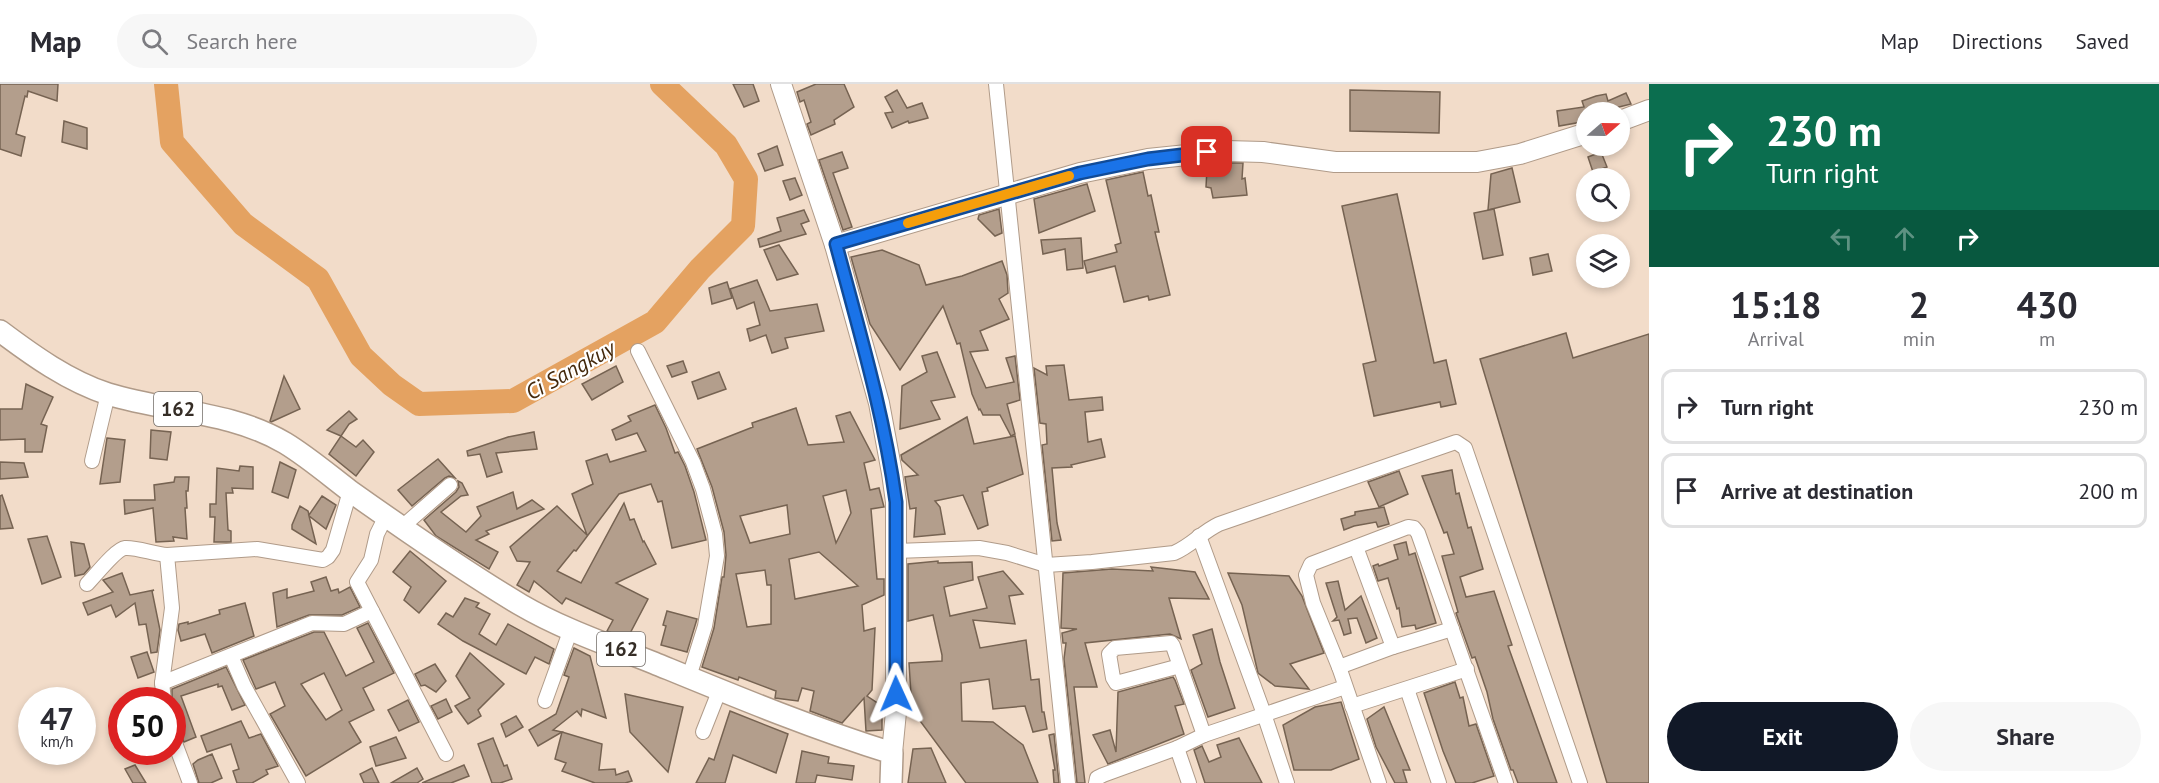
<!DOCTYPE html>
<style>
body{margin:0;font-family:"PT Sans",sans-serif;background:#f7f7f7;color:#2b2b33;height:100vh;display:flex;flex-direction:column;font-size:22px;white-space:nowrap}
*{box-sizing:border-box;margin:0}
p{font-size:20px;color:#7c7c81}
.icon{flex:none;width:33px;height:33px;fill:none;stroke:currentColor;stroke-width:2;stroke-linecap:round;stroke-linejoin:round}
.map{position:relative;flex:1;overflow:hidden}
.panel{display:flex;flex-direction:column;background:#fff;width:510px}
.panel>*{flex:none}
.top-card{background:#0b6e4f;color:#fff;overflow:hidden}
.needle{width:39px;rotate:70deg}
.buttons{position:absolute;left:1576px;top:18px;display:grid;gap:12px}
.buttons a{display:grid;place-items:center;width:54px;height:54px;border-radius:50%;background:#fff;box-shadow:0 3px 9px #0003;font-size:30px}
.speed{position:absolute;left:18px;top:603px;display:flex;gap:12px;font-size:30px;font-weight:700;text-align:center}
.speed>*{display:grid;place-content:center;width:78px;height:78px;border-radius:50%;background:#fff;box-shadow:0 3px 9px #0003;line-height:1}
.speed small{font-size:15px;font-weight:400}
.speed .limit{border:9px solid #d22;background:#fff;color:#111}
.pin{position:absolute;display:grid;place-items:center;width:51px;height:51px;color:#fff;margin:-26px;border-radius:12px;box-shadow:0 3px 9px #0006}
.me{position:absolute;width:66px;margin:-33px;rotate:359deg;stroke-linejoin:round;filter:drop-shadow(0 0 4px #0008)}
.turn{display:flex;align-items:center;gap:21px;height:126px;padding:0 18px;font-size:27px}
.turn .icon{width:78px;height:78px;stroke-width:2.5}
.turn b{display:block;font-size:42px;line-height:51px}
.lanes{display:flex;align-items:center;height:57px;padding:0 18px;background:#0003;justify-content:center;gap:30px;direction:ltr}
.lanes .off{opacity:.35}
.eta{display:flex;justify-content:space-evenly;align-items:center;height:102px;text-align:center}
.eta b{font-size:36px;font-weight:600;line-height:42px}
.primary-button{display:flex;gap:12px;margin-top:auto;padding:12px 18px}
.primary-button a{flex:1;height:69px;border-radius:36px;background:#111827;color:#fff;font-size:24px;font-weight:600;line-height:69px;text-align:center}
.primary-button a+a{background:#f7f7f7;color:#2b2b33}
ul{padding:0;list-style:none}
li{display:flex;align-items:center;gap:18px;height:75px;margin:0 12px 9px;padding:0 6px;border:3px solid #e1e1e2;border-radius:12px}
li div{flex:1}
li b{display:block;font-size:22px}
li em{font-style:normal}
header{display:flex;align-items:center;gap:36px;box-sizing:border-box;height:84px;padding:0 30px;background:#fff;border-bottom:2px solid #e1e1e2}
header strong{font-size:28px}
nav{display:flex;gap:33px;margin-inline-start:auto;font-size:21px}
.search{width:420px;height:54px;background:#f7f7f7;display:flex;align-items:center;gap:15px;box-sizing:border-box;padding:0 21px;border-radius:33px;color:#7c7c81;font-size:22px}
main{display:flex;flex:1;min-height:0}
.map>svg:first-child{display:block}
</style>
<header>
<strong>Map</strong>
<div class="search"><svg class="icon" aria-label="search" viewBox="0 0 24 24"><circle cx="10" cy="10" r="6"/><path d="M15 15l6 6"/></svg>Search here</div>
<nav><a>Map</a><a>Directions</a><a>Saved</a></nav>
</header>
<main>
<div class="map">
<svg width="1649" height="699" viewBox="0 0 1649 699">
<rect width="100%" height="100%" fill="#f2dcc9"/>
<g fill="none" stroke-linecap="round" stroke-linejoin="round">
<path stroke="#e4a261" stroke-width="24" d="M166,0L172,58L243,140L318,195L361,272L392,301L419,320L513,317L655,238L700,185L743,142L746,95L726,61L662,0"/>
</g>
<g fill="#b39e8c" stroke="#766352" stroke-width="1.5" fill-rule="evenodd">
<path d="M0,0H58L57,17L28,7L27,13L25,12L16,50L25,53L21,72L0,65Z"/>
<path d="M733,0H753L759,17L744,23Z"/>
<path d="M816,0H844L854,23L834,36L835,40L811,51L807,40L811,38L804,16L800,18L797,8Z"/>
<path d="M897,6L907,24L922,19L928,34L909,39L908,37L892,44L885,29L893,28L885,13Z"/>
<path d="M1350,6L1440,8L1439,49L1350,47Z"/>
<path d="M1626,9L1631,20L1599,28H1587V37L1559,42L1557,27L1584,23L1582,17L1596,12L1606,10L1608,17Z"/>
<path d="M64,37L87,44V65L62,58Z"/>
<path d="M777,62L783,81L765,87L758,70Z"/>
<path d="M842,68L848,84L833,89L852,143L843,146L819,76Z"/>
<path d="M1601,68L1607,83L1593,88L1588,73Z"/>
<path d="M1226,79H1243L1242,95L1245,94L1247,111L1213,114L1211,104L1206,103L1207,85L1225,86Z"/>
<path d="M1512,84L1520,118L1488,126L1491,90Z"/>
<path d="M1143,88L1148,112L1151,111L1159,148H1155L1170,211L1149,216L1148,212L1124,218L1115,182L1087,189L1084,177L1117,168L1115,161L1121,159L1106,96Z"/>
<path d="M795,94L802,111L790,116L783,97Z"/>
<path d="M1087,100L1095,127L1039,149L1034,115Z"/>
<path d="M1397,110L1434,279L1446,276L1456,320L1441,323L1440,318L1374,332L1363,280L1376,277L1342,122Z"/>
<path d="M999,125L1002,149L995,152L978,135L979,131Z"/>
<path d="M1494,125L1503,171L1483,175L1474,129Z"/>
<path d="M804,126L809,137L801,140L806,150L760,163L758,155L781,147L777,134Z"/>
<path d="M1081,154L1083,184L1067,186L1065,165L1043,170L1041,156Z"/>
<path d="M779,161L798,190L777,196L764,166Z"/>
<path d="M882,166L919,181L926,201L962,192L1002,177L1007,191L1008,209L999,215L1009,235L980,247L988,266L970,268L986,304L1014,298L1006,274L1015,272L1020,316L1007,320L1015,350L1011,352L1000,331H983L980,325L979,326L972,310L960,259L957,260L943,222L900,286L870,240L851,173Z"/>
<path d="M1548,170L1552,187L1533,191L1530,174Z"/>
<path d="M757,196L770,227L817,220L824,247L785,254L788,264L772,269L766,251L750,257L747,245L760,241L754,218L737,225L730,205Z"/>
<path d="M727,198L732,214L712,220L709,204Z"/>
<path d="M1566,249L1573,274L1649,250V699H1607L1480,275Z"/>
<path d="M937,268L955,313L931,317L940,335L900,345L902,302L927,288L922,272Z"/>
<path d="M683,277L687,288L672,293L667,282Z"/>
<path d="M1064,281L1069,316L1102,313L1103,326L1085,328L1088,358L1101,355L1105,373L1071,381L1072,383L1052,384L1057,439L1061,456L1052,457L1042,361L1047,360L1046,340L1040,339L1034,284L1047,291L1046,282Z"/>
<path d="M616,282L623,298L592,316L582,300Z"/>
<path d="M719,288L726,305L698,315L692,298Z"/>
<path d="M284,292L300,325L271,338L270,337Z"/>
<path d="M26,300L53,313L41,340L47,342L42,368H25V355L0,356V325H22Z"/>
<path d="M655,321L666,344L675,369L678,368L685,382L694,408L706,456L672,464L662,417L658,418L651,400L619,410L576,467L574,466L557,487L581,499L624,419L630,436L634,435L643,458L644,457L656,480L616,499L648,515L627,555L607,547L613,536L566,514L562,520L534,497L529,508L517,501L530,478L517,477L510,463L557,422L587,451L572,410L593,400L586,377L607,370L610,378L646,367L637,349L616,356L612,346L631,337L628,332Z"/>
<path d="M796,324L808,361L844,358L836,332L850,328L875,376L864,379L870,406L879,404L884,423L871,425L877,495H884V511L862,521L864,547L875,544L872,606L867,612L882,622V646L866,647L864,614L842,639L810,627L814,607L802,604L798,617L775,614L776,607L739,593L738,596L702,583L714,544L722,493H724L726,471L724,448L712,403L697,365L753,343L752,339ZM846,406L851,429L836,459L823,412ZM787,421L790,450L750,459L740,432ZM819,468L858,502L795,515L789,475ZM765,486L767,501H771V540L747,543L736,490Z"/>
<path d="M349,327L357,335L349,340L341,352L327,346Z"/>
<path d="M967,333L974,360L1015,352L1023,390L987,404L988,407L982,408L988,441L978,445L963,411L935,417L940,423L945,450L914,453L916,424L910,425L905,393L918,391L902,376L901,371Z"/>
<path d="M151,346L171,348L167,376L150,374Z"/>
<path d="M534,348L537,365L496,369L502,388L487,393L480,370L468,372L467,367L508,353Z"/>
<path d="M341,352L356,363L363,356L374,368L356,392L329,370Z"/>
<path d="M107,354L125,356L120,398L100,400Z"/>
<path d="M438,375L455,394L449,392L445,394L412,422L398,406Z"/>
<path d="M0,378L24,379L28,393L0,395Z"/>
<path d="M280,378L296,386L288,414L272,408Z"/>
<path d="M240,382L253,383V405L232,404L233,409H226L228,446L231,447V458H214L215,433H210V420H216L217,384L239,387Z"/>
<path d="M1452,386L1456,410L1459,409L1468,444L1471,443L1483,485L1460,493L1466,513L1494,507L1512,561L1508,562L1557,699H1518L1513,686H1511L1493,635L1487,608L1475,573L1472,574L1456,529L1458,528L1442,472L1454,470L1447,448L1444,449L1422,392Z"/>
<path d="M1399,387L1408,410L1379,423L1368,398Z"/>
<path d="M175,393H189L188,407H186L187,424H185L187,455L173,453L174,457L156,458L153,424L125,430L124,416H155L154,401L174,398Z"/>
<path d="M458,397L462,399L468,411L461,412L441,428L466,448L481,432L477,423L513,408L517,425L532,416L544,425L486,447L489,450L476,456L498,468L489,485L436,452L424,436L456,408L459,403Z"/>
<path d="M2,411L13,444L0,445V412Z"/>
<path d="M322,412L336,421L326,445L309,432L316,460L292,445V441L300,422L308,427L309,431Z"/>
<path d="M1384,423L1389,440L1378,443L1376,438L1354,442L1344,446L1341,435L1355,431V428Z"/>
<path d="M47,452L61,493L42,500L28,455Z"/>
<path d="M71,458L84,460L90,483L84,490L75,492Z"/>
<path d="M1406,458L1409,471L1415,469L1436,539L1416,545L1415,541L1402,543L1399,524L1397,525L1388,494L1378,497L1373,482L1378,480L1379,482L1398,475L1394,461Z"/>
<path d="M410,467L446,497L419,529L404,516L411,503L393,488Z"/>
<path d="M938,477V479L972,478L973,496L944,503L950,532L987,524L978,493L1003,487L1023,510L1009,512L1015,540L973,536L980,564L1026,556L1031,596L1039,595L1042,628H1044L1047,645L1033,648L1025,622L993,625L989,595L961,599L962,637L993,638L1023,661L1038,699H966L912,626L909,579L942,577V571L933,531L908,537V480Z"/>
<path d="M1151,483L1195,488L1209,515L1169,514L1181,555L1170,550L1085,559L1097,603H1074L1085,699H1077L1064,575L1066,559H1063L1062,549L1077,545L1061,544L1063,489L1112,485L1153,487Z"/>
<path d="M122,489L130,511L154,506L152,507L160,546L157,568L151,569L146,540L139,541L135,519L116,533L111,521L88,531L83,519L113,508L103,496Z"/>
<path d="M1228,489L1289,492L1302,512L1324,569L1290,580L1309,605L1275,602L1258,589L1242,521Z"/>
<path d="M326,493L331,507L338,505L339,509L350,503L360,523L342,531H309L277,543L273,509L287,505V514L314,507L311,498Z"/>
<path d="M1338,497L1345,526L1361,512L1377,554L1366,559L1357,534L1348,535L1351,549L1344,551L1339,536L1333,537L1337,533L1326,499Z"/>
<path d="M465,514L479,519L476,523L490,530L479,550L496,561L508,540L554,565L549,580L535,573L526,590L463,557L438,540L446,529L453,533Z"/>
<path d="M245,519L254,552L212,569L205,550L181,557L178,546L179,540L188,538V540L220,530L219,526Z"/>
<path d="M667,527L697,535L687,568L661,561L666,542L663,541Z"/>
<path d="M368,539L394,589L363,604L374,626L349,638L361,658L306,692L270,630L285,622L275,598L256,605L243,576L314,548H324L346,592L374,578L357,544ZM324,589L342,626L326,636L301,600Z"/>
<path d="M1212,545L1220,578L1235,624L1208,633L1191,586L1202,580L1193,551Z"/>
<path d="M574,564L590,572L606,634L582,625L581,632L577,627L553,646L562,648L538,662L529,646L556,630L569,593L564,591Z"/>
<path d="M147,568L154,588L138,594L131,573Z"/>
<path d="M470,569L504,600L478,626L481,632L468,640L455,622L470,614L456,592Z"/>
<path d="M435,580L446,597L436,608L425,601L421,602L415,590Z"/>
<path d="M226,583L245,621L232,626L222,602L218,603V600L181,612L196,653L184,658L172,633V605Z"/>
<path d="M1173,593L1175,596L1184,620L1175,622L1184,650L1108,680L1093,651L1110,646L1116,668L1118,608Z"/>
<path d="M1455,598L1460,614L1463,613L1469,642L1476,640L1494,692L1472,699H1456L1443,667L1424,609Z"/>
<path d="M625,610L683,623L668,688L630,648Z"/>
<path d="M446,615L452,628L438,635L431,622Z"/>
<path d="M408,616L419,638L399,647L388,626Z"/>
<path d="M1341,618L1359,675L1331,686H1294L1283,641L1315,623Z"/>
<path d="M1384,623L1410,686H1403L1407,699H1395L1376,663L1367,635Z"/>
<path d="M730,627L788,650L776,689L733,671L725,699H696L709,674L714,676Z"/>
<path d="M516,632L523,643L506,653L501,640Z"/>
<path d="M241,637L249,654L261,650L278,682L266,686L268,690L252,699H237L233,687L239,685L231,660L207,668L201,652Z"/>
<path d="M562,648L602,660L599,686L615,685L616,691L628,687L632,697L625,699H595L562,687L566,679L555,675Z"/>
<path d="M1054,650L1059,699H1054L1053,686H1055L1049,651Z"/>
<path d="M396,653L406,674L376,682L370,663Z"/>
<path d="M493,654L504,682L507,681L512,695L500,699H492L478,660Z"/>
<path d="M1239,654L1262,699H1205L1194,666L1202,662L1209,678L1221,673L1217,661Z"/>
<path d="M931,664L946,699H908L913,665Z"/>
<path d="M802,667L829,673L828,679L854,682L852,696L817,691L815,699H796Z"/>
<path d="M212,670L222,694L211,699H199L193,680L198,676Z"/>
<path d="M135,681L146,699H133L125,685Z"/>
<path d="M464,681L469,692L451,699H422Z"/>
<path d="M372,684L379,699H364L360,690Z"/>
<path d="M417,684L423,695L417,699H391Z"/>
</g>
<g fill="none" stroke-linecap="round" stroke-linejoin="round">
<defs>
<g id="street">
<path d="M996,0L1068,699"/>
<path d="M638,267L693,378L703,405L715,450L717,472L705,542L689,593"/>
<path d="M92,377L108,310"/>
<path d="M386,432L377,450L371,476L357,498L446,670"/>
<path d="M402,443L450,401"/>
<path d="M1199,452L1264,630L1287,699"/>
<path d="M1356,463L1393,563"/>
<path d="M896,467L979,464L1007,469L1046,481L1092,478L1174,469C1191,462 1202,448 1219,440L1456,358L1465,364L1580,699"/>
<path d="M87,500C95,492 116,465 125,464C136,463 154,470 167,471L257,465L323,476L328,473L333,466L350,407"/>
<path d="M231,572L244,602L298,699"/>
<path d="M1180,582L1116,599L1113,594L1109,570L1115,564L1171,559L1173,562L1204,651L1345,603"/>
<path d="M1339,583L1393,563L1452,545"/>
<path d="M162,599L312,539L344,540L372,527"/>
<path d="M1407,605L1439,699"/>
<path d="M164,616L162,599L172,524L167,471"/>
<path d="M545,617L571,545"/>
<path d="M1352,622L1467,585"/>
<path d="M703,648L720,605"/>
<path d="M172,651L190,699"/>
<path d="M1177,664L1204,651"/>
<path d="M1096,699L1097,694L1103,691L1177,664L1189,699"/>
<path d="M1379,699L1339,583L1313,519L1306,491L1311,480L1408,443L1414,444L1418,449L1506,699"/>
</g>
<g id="secondary">
<path d="M781,0L835,161L879,319L892,389L896,418V628L892,669"/>
<path d="M1620,37L1649,26"/>
<path d="M835,161L1080,89L1148,75L1226,67L1263,68L1335,78H1477L1520,70L1587,49"/>
</g>
<path id="primary" d="M0,247C32,271 68,297 108,310C166,328 231,327 285,359C308,373 329,391 350,407C405,446 462,486 521,521C562,545 609,561 654,579C732,611 811,644 892,669L891,699"/>
</defs>
<use href="#street" stroke="#b09b89" stroke-width="16"/>
<use href="#secondary" stroke="#b09b89" stroke-width="22"/>
<use href="#primary" stroke="#b09b89" stroke-width="24"/>
<use href="#street" stroke="#fff" stroke-width="14"/>
<use href="#secondary" stroke="#fff" stroke-width="20"/>
<use href="#primary" stroke="#fff" stroke-width="21"/>
</g>
<g fill="none" stroke-linecap="round" stroke-linejoin="round">
<defs>
<path id="route" d="M896,610V418C884,330 859,246 836,160L1080,89L1148,75L1207,68"/>
</defs>
<use href="#route" stroke="#114b97" stroke-width="15"/>
<use href="#route" stroke="#1a73e8" stroke-width="10"/>
<path stroke="#f59e0b" stroke-width="10" d="M908,139L1069,92"/>
</g>
<g text-anchor="middle" stroke-width="4.5" stroke-linejoin="round" paint-order="stroke">
<g fill="#fff" stroke="#726c67" stroke-width="1.5">
<rect x="154" y="308" width="48" height="34" rx="4.5"/>
<rect x="597" y="548" width="48" height="34" rx="4.5"/>
</g>
<g font-size="20" font-weight="bold" fill="#352d26">
<text x="178" y="332">162</text>
<text x="621" y="572">162</text>
</g>
<g font-size="22" font-style="italic" fill="#44290c" stroke="#fff">
<text transform="translate(570 286) rotate(-29)" y="8">Ci Sangkuy</text>
</g>
</g>
</svg>
<div class="buttons">
<a><svg class="needle" viewBox="-14 -14 28 28"><path d="M0-13l5 13h-10z" fill="#e53935"/><path d="M0 13l5-13h-10z" fill="#7c7c81"/></svg></a>
<a><svg class="icon" aria-label="search" viewBox="0 0 24 24"><circle cx="10" cy="10" r="6"/><path d="M15 15l6 6"/></svg></a>
<a><svg class="icon" aria-label="layers" viewBox="0 0 24 24"><path d="M12 4l9 5-9 5-9-5zM3 14l9 5 9-5"/></svg></a>
</div>
<div class="speed"><div>47<small>km/h</small></div><div class="limit">50</div></div>
<div class="pin" style="left:1207px;top:68px;background:#d93025"><svg class="icon" aria-label="arrive" viewBox="0 0 24 24"><path d="M6 21V4h12l-3 4 3 4H6"/></svg></div>
<svg class="me" style="left:896px;top:610px" viewBox="-20 -20 40 40"><path d="M0-17L14 15 0 8-14 15z" fill="#1a73e8" stroke="#fff" stroke-width="4"/></svg>
</div>
<section class="panel">
<div class="top-card">
<div class="turn"><svg class="icon" aria-label="right" viewBox="0 0 24 24"><path d="M7 20v-9h11M14 6l5 5-5 5"/></svg><div><b>230 m</b>Turn right</div></div>
<div class="lanes"><svg class="icon off" aria-label="left" viewBox="0 0 24 24"><path d="M17 20v-9H6M10 6l-5 5 5 5"/></svg><svg class="icon off" aria-label="ahead" viewBox="0 0 24 24"><path d="M12 20V5M6 11l6-6 6 6"/></svg><svg class="icon" aria-label="right" viewBox="0 0 24 24"><path d="M7 20v-9h11M14 6l5 5-5 5"/></svg></div>
</div>
<div class="eta">
<div><b>15:18</b><p>Arrival</p></div>
<div><b>2</b><p>min</p></div>
<div><b>430</b><p>m</p></div>
</div>
<ul>
<li><svg class="icon" aria-label="right" viewBox="0 0 24 24"><path d="M7 20v-9h11M14 6l5 5-5 5"/></svg><div><b>Turn right</b></div><em>230 m</em></li>
<li><svg class="icon" aria-label="arrive" viewBox="0 0 24 24"><path d="M6 21V4h12l-3 4 3 4H6"/></svg><div><b>Arrive at destination</b></div><em>200 m</em></li>
</ul>
<div class="primary-button"><a>Exit</a><a>Share</a></div>
</section>
</main>
